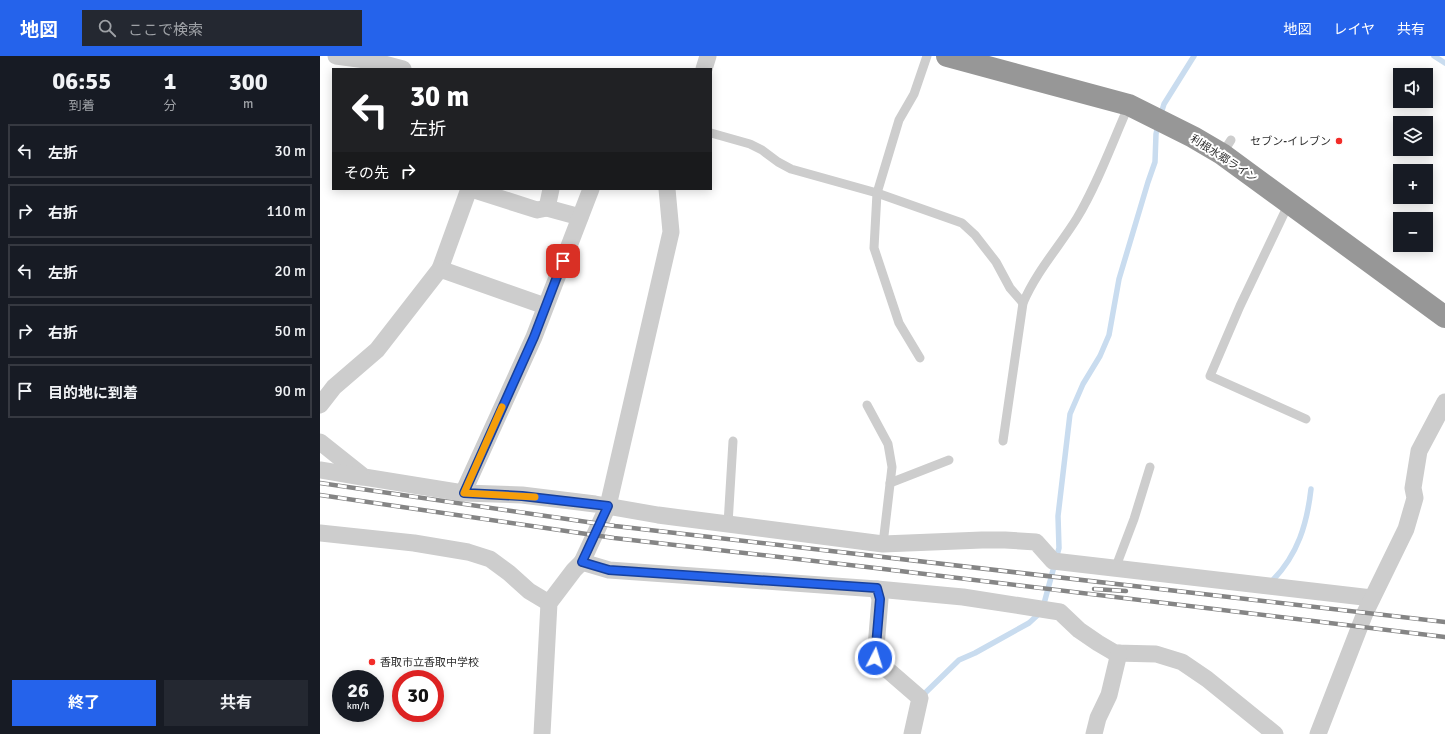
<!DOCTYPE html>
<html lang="ja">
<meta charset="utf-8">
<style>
body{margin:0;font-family:Signika,"Noto Sans JP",sans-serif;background:#242831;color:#f1f3f6;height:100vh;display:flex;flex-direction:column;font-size:15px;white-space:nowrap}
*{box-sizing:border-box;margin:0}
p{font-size:13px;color:#9ea1a6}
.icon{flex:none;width:22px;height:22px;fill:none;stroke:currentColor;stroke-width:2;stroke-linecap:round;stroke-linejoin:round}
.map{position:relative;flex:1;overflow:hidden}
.panel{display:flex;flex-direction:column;background:#171b24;width:320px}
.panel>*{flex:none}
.banner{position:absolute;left:12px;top:12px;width:380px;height:122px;border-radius:0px;box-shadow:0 2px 10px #0003;background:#202124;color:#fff;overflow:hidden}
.fabs{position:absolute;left:1073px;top:12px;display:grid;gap:8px}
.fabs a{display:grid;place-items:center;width:40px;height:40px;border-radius:0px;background:#171b24;box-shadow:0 2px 10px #0003;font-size:20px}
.speed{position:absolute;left:12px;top:614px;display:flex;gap:8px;font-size:20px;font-weight:700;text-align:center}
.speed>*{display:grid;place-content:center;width:52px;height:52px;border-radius:50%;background:#171b24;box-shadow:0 2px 10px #0003;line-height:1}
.speed small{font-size:10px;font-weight:400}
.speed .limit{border:6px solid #d22;background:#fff;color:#111}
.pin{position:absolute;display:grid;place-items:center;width:34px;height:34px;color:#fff;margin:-17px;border-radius:8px;box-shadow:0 2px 6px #0006}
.me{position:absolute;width:44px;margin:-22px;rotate:5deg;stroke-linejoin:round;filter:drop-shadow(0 0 3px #0008)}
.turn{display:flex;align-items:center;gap:14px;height:84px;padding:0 12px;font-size:18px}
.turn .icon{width:52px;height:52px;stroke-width:2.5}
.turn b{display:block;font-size:28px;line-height:34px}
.then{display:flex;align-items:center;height:38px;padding:0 12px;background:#0003;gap:8px;font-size:15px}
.eta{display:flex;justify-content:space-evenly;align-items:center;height:68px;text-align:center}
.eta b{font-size:24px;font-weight:700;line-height:28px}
.button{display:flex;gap:8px;margin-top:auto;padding:8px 12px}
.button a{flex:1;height:46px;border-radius:0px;background:#2563eb;color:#fff;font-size:16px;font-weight:700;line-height:46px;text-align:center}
.button a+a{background:#242831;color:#f1f3f6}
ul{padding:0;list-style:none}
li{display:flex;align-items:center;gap:12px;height:54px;margin:0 8px 6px;padding:0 4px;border:2px solid #363941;border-radius:0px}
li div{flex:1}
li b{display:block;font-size:15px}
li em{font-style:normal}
header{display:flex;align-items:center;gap:24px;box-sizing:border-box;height:56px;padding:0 20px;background:#2563eb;color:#fff}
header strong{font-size:19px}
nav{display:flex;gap:22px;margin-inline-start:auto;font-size:14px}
.search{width:280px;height:36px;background:#242831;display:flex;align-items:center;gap:10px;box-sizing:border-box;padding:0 14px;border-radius:0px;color:#9ea1a6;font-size:15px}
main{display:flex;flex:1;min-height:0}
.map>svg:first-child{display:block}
</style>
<header>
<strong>地図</strong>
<div class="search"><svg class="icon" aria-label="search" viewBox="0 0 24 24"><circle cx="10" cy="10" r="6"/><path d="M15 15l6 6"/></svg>ここで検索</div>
<nav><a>地図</a><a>レイヤ</a><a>共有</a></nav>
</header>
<main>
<section class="panel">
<div class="eta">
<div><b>06:55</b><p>到着</p></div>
<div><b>1</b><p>分</p></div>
<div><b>300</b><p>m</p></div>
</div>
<ul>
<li><svg class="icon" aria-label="left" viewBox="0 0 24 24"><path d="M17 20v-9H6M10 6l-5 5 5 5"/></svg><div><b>左折</b></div><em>30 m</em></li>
<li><svg class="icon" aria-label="right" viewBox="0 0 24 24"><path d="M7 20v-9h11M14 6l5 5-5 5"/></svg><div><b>右折</b></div><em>110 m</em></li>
<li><svg class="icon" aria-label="left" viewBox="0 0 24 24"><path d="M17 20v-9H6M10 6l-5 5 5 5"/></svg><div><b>左折</b></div><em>20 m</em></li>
<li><svg class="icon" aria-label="right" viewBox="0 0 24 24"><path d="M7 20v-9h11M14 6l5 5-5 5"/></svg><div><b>右折</b></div><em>50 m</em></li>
<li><svg class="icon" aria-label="arrive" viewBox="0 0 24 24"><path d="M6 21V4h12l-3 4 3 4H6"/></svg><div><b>目的地に到着</b></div><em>90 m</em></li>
</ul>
<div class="button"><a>終了</a><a>共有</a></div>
</section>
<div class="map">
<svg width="1125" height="678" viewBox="0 0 1125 678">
<rect width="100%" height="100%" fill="#fff"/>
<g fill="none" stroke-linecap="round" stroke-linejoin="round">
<g stroke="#c9dcef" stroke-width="5.5">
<path d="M1114,0L1125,7"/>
<path d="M840,61L844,48L874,0"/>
<path d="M953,524C978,498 987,468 991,433"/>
<path d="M601,641L639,604L655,597L709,567L722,555L739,492L738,460L750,358L763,328L780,300L789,279L799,223L828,126L835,106L836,78L838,69"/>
</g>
<g stroke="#cdcdcd" stroke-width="9">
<path d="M391,77L430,88L442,94L458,106L471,113L557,137L642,167L655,179L676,206L690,232L703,247"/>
<path d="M902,98L911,84"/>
<path d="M969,147L920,250L890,320L986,363"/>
<path d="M600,302L579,267L554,192L557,137L579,64L594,38L607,0"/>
<path d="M547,349L568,388L572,411L563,488"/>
<path d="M683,385L703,247C716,216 739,191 757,162C778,127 792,87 809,49"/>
<path d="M570,427L629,404"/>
<path d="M408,468L413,385"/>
<path d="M795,513L814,463L830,411"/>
</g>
<g stroke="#cdcdcd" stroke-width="17">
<path d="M16,0L53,5L83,13"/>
<path d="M384,13L388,0"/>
<path d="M151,133L217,154L227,152"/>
<path d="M231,133L227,152L260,161"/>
<path d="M120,213L149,133"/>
<path d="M0,349L14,331L57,294L120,213L225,250"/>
<path d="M0,386L44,421L143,437L202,439L275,448L338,459L563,488L662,484H685L716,486L733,505L1052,542"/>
<path d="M0,414L42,421"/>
<path d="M143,437L214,281L271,133"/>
<path d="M0,477L94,487L148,496L170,503L189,517L209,535L229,547"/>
<path d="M262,506L289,514L557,533L643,541L740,556L759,574L778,587L795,597L836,598L862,606L887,623L955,678"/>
<path d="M557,533L560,543L555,603L600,642L592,678"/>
<path d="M222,678L229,547L254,514L262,506L288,450L351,176L347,133"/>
<path d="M774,678L778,662L789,639L799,597"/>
<path d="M998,678L1045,557L1086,473L1095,442L1093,432L1099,395L1125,346"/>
</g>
<path stroke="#979797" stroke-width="22" d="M627,0L809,49L873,81L902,98L1125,261"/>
<defs>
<g id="rail">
<path d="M0,427L295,470L1125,566"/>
<path d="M0,439L294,482L547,511L1125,581"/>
<path d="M774,533L806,535"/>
</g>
</defs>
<use href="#rail" stroke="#858585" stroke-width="4.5"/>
<use href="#rail" stroke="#fff" stroke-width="3" stroke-dasharray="9" stroke-linecap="butt"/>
</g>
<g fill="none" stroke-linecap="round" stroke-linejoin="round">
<defs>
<path id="route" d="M243,205L214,281L144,437L202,440L288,450L262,506L289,514L557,532L560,543L555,602"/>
</defs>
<use href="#route" stroke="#184099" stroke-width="10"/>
<use href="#route" stroke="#2563eb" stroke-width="7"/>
<path stroke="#f59e0b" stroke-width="7" d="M182,351L144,437L215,441"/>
</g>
<g fill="#f22c28" stroke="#fff" stroke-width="1.5">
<circle cx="1019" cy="85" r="4"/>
<circle cx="52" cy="606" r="4"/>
</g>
<g text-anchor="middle" stroke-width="4" stroke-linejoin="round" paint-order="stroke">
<g font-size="11" fill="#303030" stroke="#fff" text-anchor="end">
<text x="1011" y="89">セブン-イレブン</text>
<text x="60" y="610" text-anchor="start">香取市立香取中学校</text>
</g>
<g font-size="11" fill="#303030" stroke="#fff">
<text transform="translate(904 102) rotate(33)" y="4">利根水郷ライン</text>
</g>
</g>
</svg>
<div class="fabs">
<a><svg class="icon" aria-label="sound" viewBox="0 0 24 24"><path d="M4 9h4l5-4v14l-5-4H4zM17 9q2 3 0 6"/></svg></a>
<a><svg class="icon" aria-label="layers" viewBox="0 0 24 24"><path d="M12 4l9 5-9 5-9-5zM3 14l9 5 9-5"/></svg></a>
<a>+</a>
<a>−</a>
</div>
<div class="speed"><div>26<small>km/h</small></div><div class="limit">30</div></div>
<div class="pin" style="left:243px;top:205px;background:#d93025"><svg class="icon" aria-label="arrive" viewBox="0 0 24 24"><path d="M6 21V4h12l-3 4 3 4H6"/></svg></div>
<svg class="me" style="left:555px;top:602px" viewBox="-20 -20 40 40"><circle r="17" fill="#2563eb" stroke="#fff" stroke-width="3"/><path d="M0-11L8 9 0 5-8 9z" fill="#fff"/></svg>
<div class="banner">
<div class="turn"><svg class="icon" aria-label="left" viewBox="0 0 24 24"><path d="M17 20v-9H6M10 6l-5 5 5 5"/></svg><div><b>30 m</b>左折</div></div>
<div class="then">その先<svg class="icon" aria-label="right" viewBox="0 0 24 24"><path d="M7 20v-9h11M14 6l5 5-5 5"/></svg></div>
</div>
</div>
</main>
